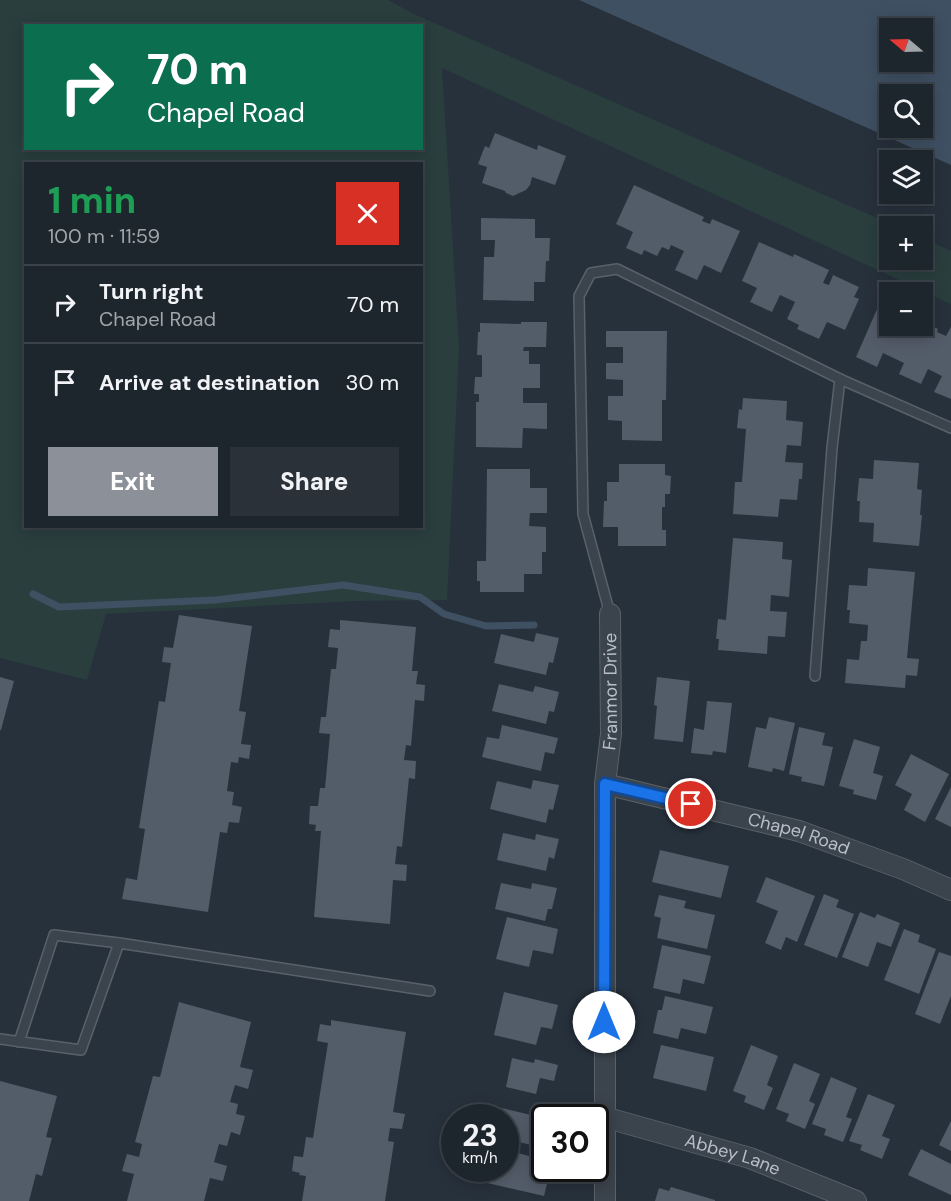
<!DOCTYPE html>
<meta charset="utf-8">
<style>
body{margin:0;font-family:"DM Sans",sans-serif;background:#2a3139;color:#f1f3f6;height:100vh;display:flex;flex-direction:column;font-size:22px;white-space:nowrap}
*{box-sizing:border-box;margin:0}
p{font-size:20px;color:#a0a5aa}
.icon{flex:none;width:33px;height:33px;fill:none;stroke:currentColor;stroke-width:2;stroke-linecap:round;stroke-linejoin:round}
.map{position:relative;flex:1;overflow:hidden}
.sheet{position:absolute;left:24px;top:162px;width:399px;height:366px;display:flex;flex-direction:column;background:#1d252d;border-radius:0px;box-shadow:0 3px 15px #0003,0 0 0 2px #3b4249}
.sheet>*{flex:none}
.hud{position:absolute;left:24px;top:24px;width:399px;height:126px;border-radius:0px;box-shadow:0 3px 15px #0003,0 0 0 2px #3b4249;background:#0b6e4f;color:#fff;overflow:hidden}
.needle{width:39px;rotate:289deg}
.fabs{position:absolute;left:879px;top:18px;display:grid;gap:12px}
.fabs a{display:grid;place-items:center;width:54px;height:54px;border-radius:0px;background:#1d252d;box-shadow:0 3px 15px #0003,0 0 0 2px #3b4249;font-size:30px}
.speed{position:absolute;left:441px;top:1104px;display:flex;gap:12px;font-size:30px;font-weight:700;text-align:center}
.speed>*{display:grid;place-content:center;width:78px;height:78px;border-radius:50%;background:#1d252d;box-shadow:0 3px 15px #0003,0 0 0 2px #3b4249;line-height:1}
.speed small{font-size:15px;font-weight:400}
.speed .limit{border:3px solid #111;border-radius:9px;background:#fff;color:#111}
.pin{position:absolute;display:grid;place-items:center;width:51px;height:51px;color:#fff;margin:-26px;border:3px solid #fff;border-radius:50%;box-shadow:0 2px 6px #0007}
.me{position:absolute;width:66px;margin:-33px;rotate:0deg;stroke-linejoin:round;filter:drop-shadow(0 0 4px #0008)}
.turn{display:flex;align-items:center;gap:21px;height:126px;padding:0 24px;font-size:27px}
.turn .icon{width:78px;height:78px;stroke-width:2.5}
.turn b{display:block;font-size:42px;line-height:51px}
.round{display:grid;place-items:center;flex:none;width:63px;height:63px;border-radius:0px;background:#2a3139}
.summary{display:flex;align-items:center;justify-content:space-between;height:102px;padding:0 24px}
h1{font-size:36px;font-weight:800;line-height:45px;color:#1e9e55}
.cta{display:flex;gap:12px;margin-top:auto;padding:12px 24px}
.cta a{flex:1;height:69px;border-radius:0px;background:#8c9099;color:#fff;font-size:24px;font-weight:800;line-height:69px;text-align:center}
.cta a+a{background:#2a3139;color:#f1f3f6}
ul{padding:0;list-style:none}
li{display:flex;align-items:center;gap:18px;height:78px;padding:0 24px;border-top:2px solid #3b4249}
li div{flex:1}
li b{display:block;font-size:22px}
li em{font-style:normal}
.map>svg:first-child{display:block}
</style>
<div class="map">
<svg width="951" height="1201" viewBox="0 0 951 1201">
<rect width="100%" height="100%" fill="#27313c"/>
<path fill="#2a3e3e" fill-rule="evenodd" d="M0,0H388L414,14L895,226H890V260H922L923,238L951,251V304L442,68L459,348L447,600L356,601L106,614L87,680L0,658ZM26,26H422V148H26ZM26,164H422V526H26Z"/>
<path fill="#3f5063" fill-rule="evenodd" d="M579,0H951V165ZM890,28H922V62H890ZM922,94V128H890V94Z"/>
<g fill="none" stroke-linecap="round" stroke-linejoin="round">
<path stroke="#3f5063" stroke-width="7" d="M33,594L59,607L215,600L343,585L420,597L444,614L486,626L534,625"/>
</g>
<g fill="#535c69">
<path d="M495,133L537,150L538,145L566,156L555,185L532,177L530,185L526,190L513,196L506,193L505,191L482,183L487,167L478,164L485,146L489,148Z"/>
<path d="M634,185L704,217L702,221L710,224L712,219L740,231L721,273L704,265L697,280L675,270L684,251L671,245L669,250L662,247L657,256L644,250L642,255L626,248L633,232L616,224Z"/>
<path d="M481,218L535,219V238H550L549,261H546L545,282H534V301L483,300L484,257H494L495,240H481Z"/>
<path d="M759,242L793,257L794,254L829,270L823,283L829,285L833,275L859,287L854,297L859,299L845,330L827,322L819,339L797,329L799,325L787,319L795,302L780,295L772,312L750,302L757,288L742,281Z"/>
<path d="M878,307L890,313V326H922V322L938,329L937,332L946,336L951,327V399L934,392L942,376L928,369L921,384L899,374L904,363L883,353L877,367L856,357Z"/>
<path d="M521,322H547L546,347H524L523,351H529V364H540V388H523V403H547V429L523,428L522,448L476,447V402H479V394H474L475,377H482V355H477L478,332H480V323L521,324Z"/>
<path d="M606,331H667L666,400H662V441L622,440V421L608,420V396H623V380L606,379V363H623V347H606Z"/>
<path d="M743,398L787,401L786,420L803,422L801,446L787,445L785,462L803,463L802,479H799L797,500L780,499L778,517L733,514L735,482H742L746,429L737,428L739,409L742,410Z"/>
<path d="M874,460L919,463L917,489L922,490L920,515H922L919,546L873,542L874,523L859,522L860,501H857L859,478L873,479Z"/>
<path d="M619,464H665V475L671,476L670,494H665V507H662V530H666V546H618V527H603L604,501H607V482H619Z"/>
<path d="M487,469H530V488H547V513H530L529,526L546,527V552H542V574H524V592H480V581H477V561H486Z"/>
<path d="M733,538L783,542L782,559L792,560L789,597L771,595L770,611L787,612L785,637L768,636L767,654L718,650L719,639H716L718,619L726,620Z"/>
<path d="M868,568L915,572L907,658L919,659L917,676L906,675L905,688L845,683L847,659L859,660L861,641H867L868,625L849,623L850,610H847L849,585L867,586Z"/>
<path d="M179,615L252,626L239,711L246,712L241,744L251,745L249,759L239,757L238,763L231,762L227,791L234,792L232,805L242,807L239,823L229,822L227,833L220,832L208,912L122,899L126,878L137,880L145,829L139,828L159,701L165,702L171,663L162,662L164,647L173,648Z"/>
<path d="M340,620L416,627L412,671H418L416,684L425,685L424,701L415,700L411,746L406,745L404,760L416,761L415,779L409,778L402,847L397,846L395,864L407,865L406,881L393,880L390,924L314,917L321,831H315L316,825L309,824L310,806H318L320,788H325L330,734L319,733L321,717H326L331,669H336L338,648L328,647L330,629L340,630Z"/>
<path d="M536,633L559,638L553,663L549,662L546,675L494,663L501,634L534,642Z"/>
<path d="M0,677L14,681L1,730H0Z"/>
<path d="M657,677L690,681L683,742L654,739L657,706L654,705Z"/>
<path d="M499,684L533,692L535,686L559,692L554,712L549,711L546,724L492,711Z"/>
<path d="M707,701L732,703L726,753L713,751L712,755L691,753L694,728L704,730Z"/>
<path d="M769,717L795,723L784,771L773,768L772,772L748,767L756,727L766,729Z"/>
<path d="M502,725L558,738L554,754L545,752L541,771L482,757L487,737L499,739Z"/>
<path d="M799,727L825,733L822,745L833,747L824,786L801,781L802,777L789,774Z"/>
<path d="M854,739L880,747L873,773L883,776L876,800L853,794L854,790L839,786Z"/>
<path d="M911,754L949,774L925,822L904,810L912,794L895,785Z"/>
<path d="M533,780L559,785L553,810L549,809L546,823L490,809L497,781L531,789Z"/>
<path d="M951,787V827L935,819Z"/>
<path d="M503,833L535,840L536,834L559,839L554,859L549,857L546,871L497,860Z"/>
<path d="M660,850L729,866L721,898L652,882Z"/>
<path d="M766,877L815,896L797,942L786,937L781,950L765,943L778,911L756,902Z"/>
<path d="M501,883L531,889L532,883L557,888L552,909H548L545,921L495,909Z"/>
<path d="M824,894L839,900L836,907L854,914L837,958L804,945Z"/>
<path d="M659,895L686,901L684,908L715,915L707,949L657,938L661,918L654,916Z"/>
<path d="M860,912L875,918L877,914L900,923L891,947L877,942L868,967L842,957Z"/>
<path d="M507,917L558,929L553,954L533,950L529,967L496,959Z"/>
<path d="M904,929L920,935L918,942L936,949L919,994L884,980Z"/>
<path d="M662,945L711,956L704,984L683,979L680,994L653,988Z"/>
<path d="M939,952L951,956V996L940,1024L915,1014Z"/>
<path d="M504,992L558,1005L552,1029L541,1027L536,1045L494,1035Z"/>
<path d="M665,996L713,1007L706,1034L681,1028L678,1039L653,1033L658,1010H662Z"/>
<path d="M179,1002L251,1022L240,1067L253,1070L248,1089L235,1085L230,1102L238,1104L236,1114L245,1116L240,1135L231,1132L227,1146L219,1144L214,1162L227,1166L223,1181L210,1178L204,1201H127L134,1174L122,1171L127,1154L139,1157L142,1144L135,1142L153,1076L160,1077Z"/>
<path d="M331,1020L406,1032L393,1112L405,1114L402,1129L390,1128L388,1141L394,1142L385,1201H302L306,1176L299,1175L300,1173L292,1171L294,1156L303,1157L306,1137L313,1138L328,1043L317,1041L320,1024L331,1026Z"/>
<path d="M661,1045L714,1057L706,1091L653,1078Z"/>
<path d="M751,1045L778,1056L767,1085L773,1088L764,1110L744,1102L746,1096L733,1091Z"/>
<path d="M512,1058L534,1063L535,1059L558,1065L554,1081L540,1078L536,1094L506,1087Z"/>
<path d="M794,1063L820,1074L809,1101L815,1104L805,1129L786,1121L789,1114L776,1109Z"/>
<path d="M831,1077L857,1088L846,1117L852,1119L843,1142L824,1135L826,1129L812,1124Z"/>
<path d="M0,1081L57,1096L46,1137L52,1138L42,1176L36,1174L29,1201H0Z"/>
<path d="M868,1094L895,1105L882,1136L890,1139L882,1159L860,1150L862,1145L849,1141Z"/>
<path d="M502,1108L531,1115L532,1110L557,1115L556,1118H544V1148L506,1139V1118H500Z"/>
<path d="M951,1121V1151L939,1145Z"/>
<path d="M921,1149L951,1164V1195L908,1175Z"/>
<path d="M506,1150L533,1157L534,1152L544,1155V1168H555L553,1177L549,1176L544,1196L483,1182L486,1168H506Z"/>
<path d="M671,1187L715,1200V1201H655L659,1188L669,1191Z"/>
</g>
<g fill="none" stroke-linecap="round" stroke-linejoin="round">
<defs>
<g id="service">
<path d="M610,614L583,514L579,296L591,273L617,269L840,379L951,428"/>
<path d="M815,676L832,448L840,379"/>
<path d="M0,1039L81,1050L119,943L430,991"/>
<path d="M19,1042L54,935L119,943"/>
</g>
<g id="minor">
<path id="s1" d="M605,784L799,831L903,869L951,890"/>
<path id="s2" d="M604,1117L750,1158L856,1201"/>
<path id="s3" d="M605,1201V784L611,734L610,614"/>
</g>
</defs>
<use href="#service" stroke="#59616a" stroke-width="12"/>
<use href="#minor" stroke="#59616a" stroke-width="22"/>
<use href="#service" stroke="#3b434c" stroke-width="9"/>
<use href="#minor" stroke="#3b434c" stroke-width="20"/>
</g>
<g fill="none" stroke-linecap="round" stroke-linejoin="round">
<defs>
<path id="route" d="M604,1022L605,784L691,804"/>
</defs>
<use href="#route" stroke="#114b97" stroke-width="15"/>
<use href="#route" stroke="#1a73e8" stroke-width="10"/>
</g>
<g text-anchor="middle" stroke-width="6" stroke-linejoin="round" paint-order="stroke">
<g font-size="18" fill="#b7bec7" stroke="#202831">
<text dy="6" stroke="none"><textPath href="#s3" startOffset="510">Franmor Drive</textPath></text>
<text dy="6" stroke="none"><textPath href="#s1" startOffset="200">Chapel Road</textPath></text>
<text dy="6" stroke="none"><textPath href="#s2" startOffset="134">Abbey Lane</textPath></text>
</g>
</g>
</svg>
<div class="fabs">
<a><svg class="needle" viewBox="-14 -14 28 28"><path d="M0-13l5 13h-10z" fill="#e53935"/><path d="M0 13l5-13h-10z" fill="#a0a5aa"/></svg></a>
<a><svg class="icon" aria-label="search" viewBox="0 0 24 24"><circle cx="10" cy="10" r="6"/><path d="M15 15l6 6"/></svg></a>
<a><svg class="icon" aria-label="layers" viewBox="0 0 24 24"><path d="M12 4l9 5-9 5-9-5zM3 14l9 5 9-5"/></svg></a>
<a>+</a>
<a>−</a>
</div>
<div class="speed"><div>23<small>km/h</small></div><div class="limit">30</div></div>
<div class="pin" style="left:691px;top:804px;background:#d93025"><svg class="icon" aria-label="arrive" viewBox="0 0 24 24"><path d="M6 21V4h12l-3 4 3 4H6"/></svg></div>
<svg class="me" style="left:604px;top:1022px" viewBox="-20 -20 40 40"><circle r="19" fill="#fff"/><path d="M0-13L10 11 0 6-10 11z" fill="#1a73e8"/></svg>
<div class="hud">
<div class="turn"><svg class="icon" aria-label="right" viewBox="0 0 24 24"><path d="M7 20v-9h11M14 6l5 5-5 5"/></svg><div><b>70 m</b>Chapel Road</div></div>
</div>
<section class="sheet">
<div class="summary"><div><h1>1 min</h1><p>100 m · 11:59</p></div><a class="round" style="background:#d93025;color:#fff"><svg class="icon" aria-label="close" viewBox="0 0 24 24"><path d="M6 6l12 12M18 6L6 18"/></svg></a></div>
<ul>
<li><svg class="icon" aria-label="right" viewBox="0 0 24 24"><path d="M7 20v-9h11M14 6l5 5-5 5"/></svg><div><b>Turn right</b><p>Chapel Road</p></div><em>70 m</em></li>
<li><svg class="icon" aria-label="arrive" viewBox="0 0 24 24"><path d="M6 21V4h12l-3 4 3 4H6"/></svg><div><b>Arrive at destination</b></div><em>30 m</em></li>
</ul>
<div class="cta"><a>Exit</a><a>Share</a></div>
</section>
</div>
